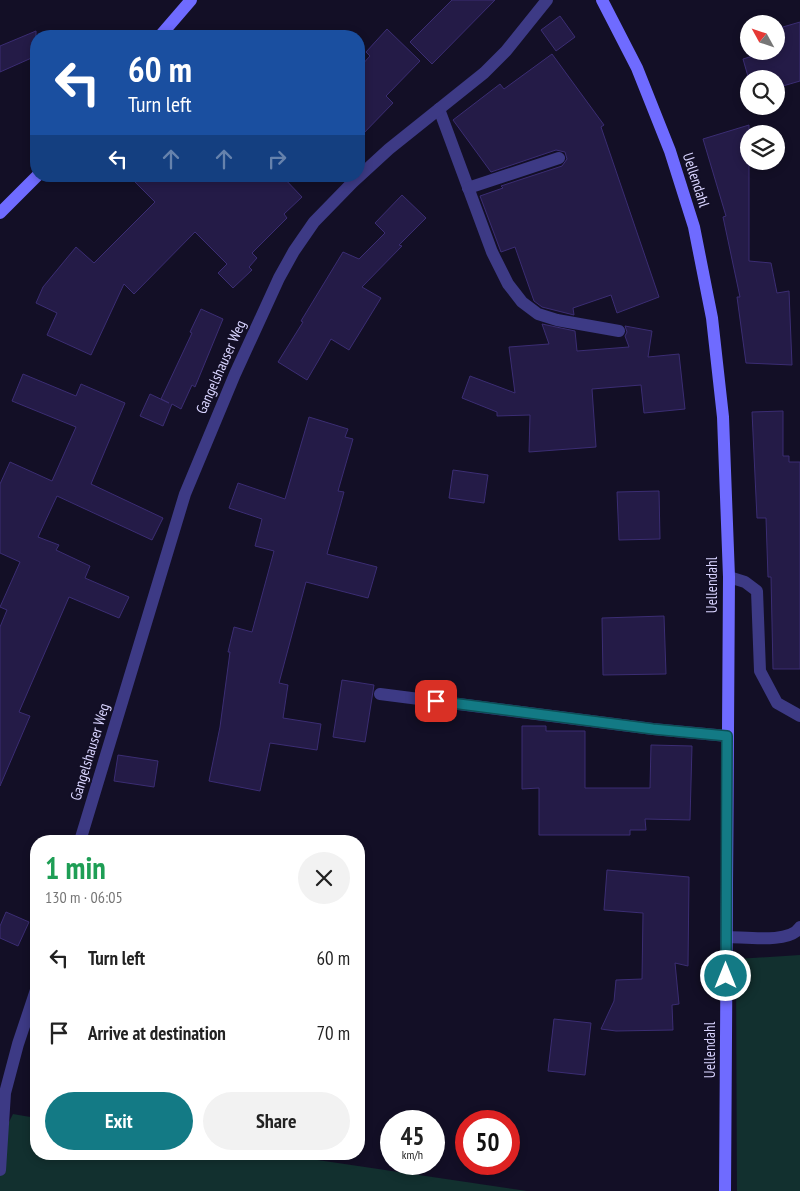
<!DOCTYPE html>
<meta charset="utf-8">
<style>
body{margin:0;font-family:"PT Sans Narrow",sans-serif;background:#f2f2f2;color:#222;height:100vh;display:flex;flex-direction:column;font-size:19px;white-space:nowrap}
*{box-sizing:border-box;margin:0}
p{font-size:16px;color:#767676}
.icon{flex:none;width:28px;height:28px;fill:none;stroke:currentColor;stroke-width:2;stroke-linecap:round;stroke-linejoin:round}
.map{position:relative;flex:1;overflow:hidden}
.drawer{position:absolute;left:30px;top:835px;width:335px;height:325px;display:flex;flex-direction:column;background:#fff;border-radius:20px;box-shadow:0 2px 8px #0003}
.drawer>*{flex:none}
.hud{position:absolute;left:30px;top:30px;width:335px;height:152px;border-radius:20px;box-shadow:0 2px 8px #0003;background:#1a4fa0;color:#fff;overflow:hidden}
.needle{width:32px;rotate:310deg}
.buttons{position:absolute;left:740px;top:15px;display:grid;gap:10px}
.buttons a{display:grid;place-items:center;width:45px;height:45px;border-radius:50%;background:#fff;box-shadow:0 2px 8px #0003;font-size:25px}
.speed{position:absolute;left:380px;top:1110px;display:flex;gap:10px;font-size:25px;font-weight:700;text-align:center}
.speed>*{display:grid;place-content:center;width:65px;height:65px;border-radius:50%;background:#fff;box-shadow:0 2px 8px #0003;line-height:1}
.speed small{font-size:12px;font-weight:400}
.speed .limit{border:8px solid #d22;background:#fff;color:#111}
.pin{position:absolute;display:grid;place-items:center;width:42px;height:42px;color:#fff;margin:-21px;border-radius:10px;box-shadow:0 2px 8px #0006}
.me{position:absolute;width:55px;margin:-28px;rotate:0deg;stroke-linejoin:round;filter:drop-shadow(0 0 4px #0008)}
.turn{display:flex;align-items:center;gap:18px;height:105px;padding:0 15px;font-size:22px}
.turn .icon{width:65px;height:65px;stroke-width:2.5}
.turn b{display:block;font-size:35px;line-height:42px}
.lanes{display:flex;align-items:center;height:48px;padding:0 15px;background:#0003;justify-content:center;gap:25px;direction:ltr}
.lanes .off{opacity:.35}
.round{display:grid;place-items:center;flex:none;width:52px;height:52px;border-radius:26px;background:#f2f2f2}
.head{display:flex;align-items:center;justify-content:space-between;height:85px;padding:0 15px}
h1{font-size:30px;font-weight:600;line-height:38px;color:#1e9e55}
.primary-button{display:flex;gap:10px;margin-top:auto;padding:10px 15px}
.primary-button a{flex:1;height:58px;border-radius:30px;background:#137a85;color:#fff;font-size:20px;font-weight:600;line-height:58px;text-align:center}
.primary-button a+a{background:#f2f2f2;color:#222}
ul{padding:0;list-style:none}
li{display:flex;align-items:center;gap:15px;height:75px;padding:0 15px}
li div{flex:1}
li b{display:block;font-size:19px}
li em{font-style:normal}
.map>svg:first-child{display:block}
</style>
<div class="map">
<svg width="800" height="1191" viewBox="0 0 800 1191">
<rect width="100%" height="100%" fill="#130f26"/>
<g fill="#12302f">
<path d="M800,955V1191H737L736,959Z"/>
<path d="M13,1114L36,1118V1154H277L527,1191H0V1140Z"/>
</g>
<g fill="#241b47" stroke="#3b2d73">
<path d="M452,0H495L432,64L410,42Z"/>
<path d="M560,16L575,37L556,51L541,30Z"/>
<path d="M800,22V81L776,88V79H749V80L743,59L756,55L755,51H776V29Z"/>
<path d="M387,29L420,61L386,96L393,103L359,138V68L370,56L366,52Z"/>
<path d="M36,31V56L0,72V46Z"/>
<path d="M552,54L604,125L601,127L659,297L617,313L611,295L573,308L574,315L542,307L534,301L515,247L501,252L480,196L503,188L501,186L562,166L567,159L565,152L556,150L491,172L453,120L500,84L504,89Z"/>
<path d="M749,125V261L771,263L777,293L789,291L792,365L746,363L737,297H740L723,217L726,216L703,139Z"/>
<path d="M129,176H282L302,197L284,214L287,218L252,253L257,258L249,267L252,270L233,288L218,273L227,264L195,232L134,294L124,284L91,355L47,335L57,313L36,303L43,287L76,247L94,263L155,202Z"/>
<path d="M402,195L426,218L399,245L402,246L362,287L381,298L349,350L331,339L307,380L278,362L303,322L301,321L343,252L359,259L385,233L375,223Z"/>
<path d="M201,309L223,319L195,387L192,385L181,409L172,404L163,426L140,416L150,394L169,403L161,399L192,333L190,332Z"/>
<path d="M542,324L575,331L577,351L629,347L625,336L627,332L625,326L652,331L648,357L679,354L685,409L644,413L641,385L592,389L596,447L529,452L530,415L497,416V412L462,398L470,376L515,393L509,347L549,344Z"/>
<path d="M23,374L76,396L81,384L125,403L91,484L163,518L152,540L57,496L38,537L59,545L56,550L90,566L85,578L129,597L119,618L69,597L19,712L30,716L0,786V627L7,610L0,607L20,562L0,553V484L10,462L52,481L76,427L12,401Z"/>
<path d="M783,411V456H789V462H800V669H773L771,577H768L766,518H757L752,412Z"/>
<path d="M309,417L348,429L345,437L353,439L338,491L344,492L327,554L377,567L368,598L306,582L279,683L288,685L283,718L321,724L317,750L270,743L260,791L209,781L220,727L230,652H228L234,627L252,632L274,551L255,546L262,519L229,508L238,483L285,499Z"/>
<path d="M453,470L488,475L484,503L449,498Z"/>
<path d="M659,491L660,539L619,540L617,492Z"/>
<path d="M664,616L666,674L603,675L602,618Z"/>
<path d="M342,680L374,685L365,742L333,737Z"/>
<path d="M522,726H546V731H585V788H650L651,745L692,746L690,820L645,819L646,830H630V835H539V788L522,789Z"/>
<path d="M118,755L158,761L154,787L114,781Z"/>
<path d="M607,870L689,877L688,966L675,963L679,1004L672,1005L673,1030L616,1031L601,1029L614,1001L616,980L642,979L643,913L604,910Z"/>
<path d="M6,912L29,922L18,946L0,938V926Z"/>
<path d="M554,1019L591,1023L585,1075L548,1071Z"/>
</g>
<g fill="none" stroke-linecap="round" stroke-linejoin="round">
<g stroke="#3d3a85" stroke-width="12">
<path d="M439,109L492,252L508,284L522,302L538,314L557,320L619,331"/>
<path d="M468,188L559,158"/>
<path d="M729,577L745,582L757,591L760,671L777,703L800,716"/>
<path d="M380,694L653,729L727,736"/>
<path d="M727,937C745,937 790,944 800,927"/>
</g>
<g stroke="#3d3a85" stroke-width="12">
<path d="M80,841L185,494L235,374L279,278L294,251L314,222L353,182L389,149L484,73L506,51L547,0"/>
<path d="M0,1170L5,1093L18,1044L36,990"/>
</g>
<g stroke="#6f6bff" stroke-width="12">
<path d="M602,0L637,68L670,151L694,227L712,318L723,417L729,577L725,1191"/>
<path d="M160,36L191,0"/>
<path d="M0,213L37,176"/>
</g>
</g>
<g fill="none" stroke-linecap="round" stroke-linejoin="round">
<defs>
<path id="route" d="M436,701L653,729L727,736L726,976"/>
</defs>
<use href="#route" stroke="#0c4f56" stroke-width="12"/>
<use href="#route" stroke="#137a85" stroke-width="9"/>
</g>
<g text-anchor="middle" stroke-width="4" stroke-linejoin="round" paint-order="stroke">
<g font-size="15" fill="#d9d4ff" stroke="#130f26">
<text transform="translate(696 180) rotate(72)" y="5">Uellendahl</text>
<text transform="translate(221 367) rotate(-66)" y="5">Gangelshauser Weg</text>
<text transform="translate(712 585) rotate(-90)" y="5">Uellendahl</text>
<text transform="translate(90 752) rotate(-73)" y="5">Gangelshauser Weg</text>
<text transform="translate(710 1050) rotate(-90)" y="5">Uellendahl</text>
</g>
</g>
</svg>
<div class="buttons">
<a><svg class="needle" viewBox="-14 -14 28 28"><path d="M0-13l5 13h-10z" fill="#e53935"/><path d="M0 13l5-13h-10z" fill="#767676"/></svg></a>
<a><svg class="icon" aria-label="search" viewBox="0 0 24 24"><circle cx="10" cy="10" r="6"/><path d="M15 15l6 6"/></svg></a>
<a><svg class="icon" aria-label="layers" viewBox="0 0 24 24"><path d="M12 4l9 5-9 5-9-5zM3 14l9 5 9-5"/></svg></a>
</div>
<div class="speed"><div>45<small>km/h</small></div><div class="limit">50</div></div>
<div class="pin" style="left:436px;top:701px;background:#d93025"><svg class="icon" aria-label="arrive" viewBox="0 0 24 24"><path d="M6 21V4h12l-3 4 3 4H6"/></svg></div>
<svg class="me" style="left:726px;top:976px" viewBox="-20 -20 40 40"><circle r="17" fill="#137a85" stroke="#fff" stroke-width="3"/><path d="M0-11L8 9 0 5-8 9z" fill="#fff"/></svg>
<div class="hud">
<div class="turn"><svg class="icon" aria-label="left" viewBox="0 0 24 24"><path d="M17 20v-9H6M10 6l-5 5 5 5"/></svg><div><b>60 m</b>Turn left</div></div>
<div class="lanes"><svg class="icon" aria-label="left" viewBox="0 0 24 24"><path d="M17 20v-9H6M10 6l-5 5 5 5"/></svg><svg class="icon off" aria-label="ahead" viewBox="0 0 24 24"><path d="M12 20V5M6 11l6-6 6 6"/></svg><svg class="icon off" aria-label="ahead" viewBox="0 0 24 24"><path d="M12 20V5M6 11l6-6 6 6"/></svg><svg class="icon off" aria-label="right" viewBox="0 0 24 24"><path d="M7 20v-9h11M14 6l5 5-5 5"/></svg></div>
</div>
<section class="drawer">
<div class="head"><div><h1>1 min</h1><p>130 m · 06:05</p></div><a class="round"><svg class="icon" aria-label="close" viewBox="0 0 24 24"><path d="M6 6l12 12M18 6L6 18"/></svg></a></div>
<ul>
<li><svg class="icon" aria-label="left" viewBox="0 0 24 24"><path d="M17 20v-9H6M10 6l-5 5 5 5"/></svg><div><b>Turn left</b></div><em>60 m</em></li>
<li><svg class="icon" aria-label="arrive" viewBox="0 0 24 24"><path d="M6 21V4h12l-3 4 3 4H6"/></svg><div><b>Arrive at destination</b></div><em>70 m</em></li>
</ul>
<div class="primary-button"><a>Exit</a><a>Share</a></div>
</section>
</div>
